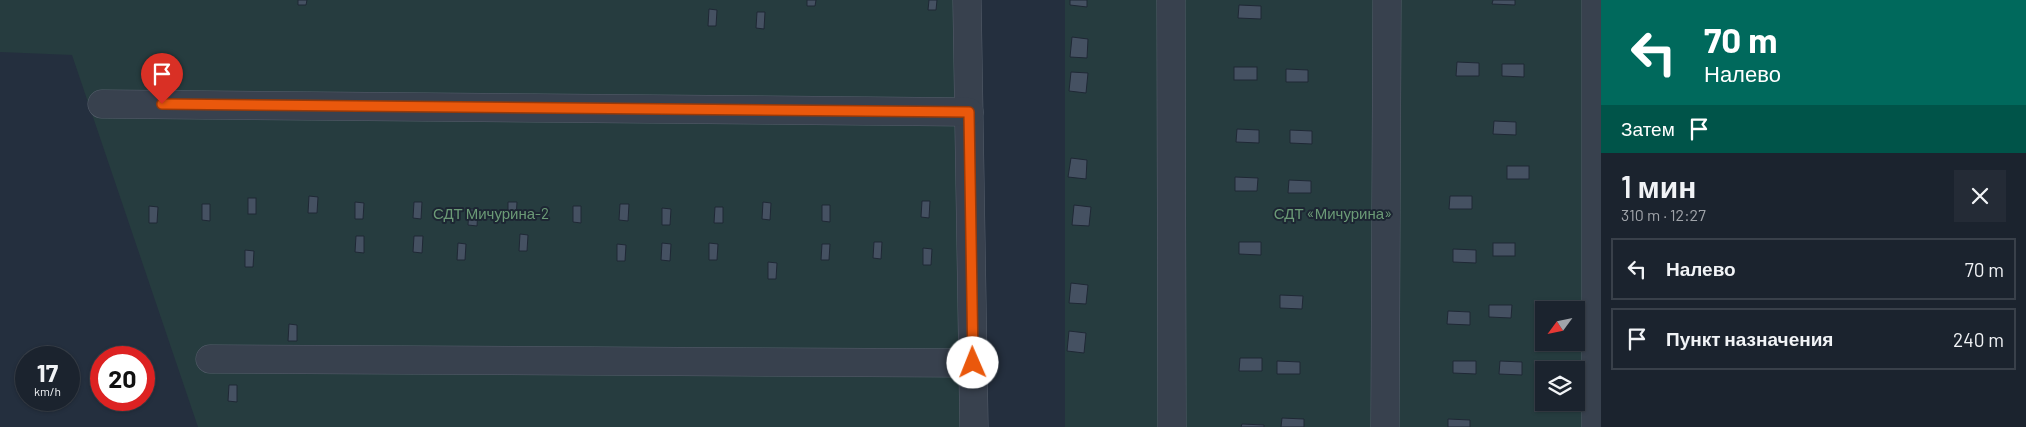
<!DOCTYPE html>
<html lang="ru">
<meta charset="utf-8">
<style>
body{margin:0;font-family:Barlow,sans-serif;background:#242b36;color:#f1f3f6;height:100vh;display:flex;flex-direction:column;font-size:19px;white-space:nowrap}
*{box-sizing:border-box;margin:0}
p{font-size:16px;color:#a0a4aa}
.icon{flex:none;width:28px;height:28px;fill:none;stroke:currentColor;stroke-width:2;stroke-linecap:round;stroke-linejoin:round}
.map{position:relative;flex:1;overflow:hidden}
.details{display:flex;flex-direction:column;background:#1b232e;width:425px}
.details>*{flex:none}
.banner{background:#00695c;color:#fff;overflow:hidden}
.needle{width:32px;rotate:237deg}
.tools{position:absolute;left:1535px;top:301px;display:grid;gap:10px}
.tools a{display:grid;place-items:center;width:50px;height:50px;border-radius:0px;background:#1b232e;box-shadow:0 1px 4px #0004,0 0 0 1px #39404a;font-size:25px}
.speed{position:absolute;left:15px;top:346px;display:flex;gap:10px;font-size:25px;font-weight:700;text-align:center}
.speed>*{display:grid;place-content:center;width:65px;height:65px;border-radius:50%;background:#1b232e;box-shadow:0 1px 4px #0004,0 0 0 1px #39404a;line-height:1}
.speed small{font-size:12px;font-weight:400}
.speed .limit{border:8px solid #d22;background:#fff;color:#111}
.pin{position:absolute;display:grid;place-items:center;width:42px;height:42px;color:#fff;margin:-51px -21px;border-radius:50% 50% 50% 0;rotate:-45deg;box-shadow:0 0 5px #0007}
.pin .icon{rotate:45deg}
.me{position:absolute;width:55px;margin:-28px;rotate:359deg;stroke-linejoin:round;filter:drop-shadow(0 0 4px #0008)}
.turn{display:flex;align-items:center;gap:18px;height:105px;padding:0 20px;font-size:22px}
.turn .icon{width:65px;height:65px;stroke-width:2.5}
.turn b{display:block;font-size:35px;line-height:42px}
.then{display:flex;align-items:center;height:48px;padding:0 20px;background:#0003;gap:10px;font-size:19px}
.round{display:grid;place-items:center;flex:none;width:52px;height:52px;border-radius:0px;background:#242b36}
.headline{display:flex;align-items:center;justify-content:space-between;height:85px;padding:0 20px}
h1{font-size:30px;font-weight:600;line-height:38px}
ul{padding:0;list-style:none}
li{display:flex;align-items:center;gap:15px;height:62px;margin:0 10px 8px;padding:0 10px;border:2px solid #39404a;border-radius:0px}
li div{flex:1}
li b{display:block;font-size:19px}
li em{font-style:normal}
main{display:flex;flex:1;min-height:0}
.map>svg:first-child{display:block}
</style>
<main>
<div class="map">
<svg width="1601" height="427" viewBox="0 0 1601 427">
<rect width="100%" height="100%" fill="#242f3e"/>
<g fill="#263c3f" fill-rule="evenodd">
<path d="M0,0H978L982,427H198L72,55L0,52Z"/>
<path d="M1065,0H1601V427H1065ZM1544,310H1576V342H1544ZM1544,370H1576V402H1544Z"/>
</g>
<g fill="#455162" stroke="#1f2835">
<path d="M298,0H307L306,5H298Z"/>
<path d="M807,0H816L815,6H807Z"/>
<path d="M929,0H937L936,10H928Z"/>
<path d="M1070,0H1087V7L1070,5Z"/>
<path d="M1493,0H1515V5L1492,4Z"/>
<path d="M1239,5L1261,6V19L1238,18Z"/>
<path d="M709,9L717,10L716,26H708Z"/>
<path d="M757,12H765L764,29L756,28Z"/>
<path d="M1072,37L1088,39L1087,58L1070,57Z"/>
<path d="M1457,62L1479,63V76H1456Z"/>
<path d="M1502,64H1524V77L1502,76Z"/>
<rect x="1234" y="67" width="23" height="13"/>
<path d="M1286,69L1308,70V82H1286Z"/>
<path d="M1071,72L1088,73L1086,93L1069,91Z"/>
<path d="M1494,121L1516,122V135L1493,134Z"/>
<path d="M1237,129L1259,130V143L1236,142Z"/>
<path d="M1290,130L1312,131V144L1290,143Z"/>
<path d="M1071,158L1087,160L1086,179L1068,177Z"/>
<rect x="1507" y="166" width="22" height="13"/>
<path d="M1235,177L1258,178L1257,191H1235Z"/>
<path d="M1289,180L1311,181V193H1288Z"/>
<path d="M309,196L318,197L317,213H308Z"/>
<path d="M1450,196H1472V209H1449Z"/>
<rect x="248" y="198" width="8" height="16"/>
<path d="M922,201H930L929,218L921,217Z"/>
<path d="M355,202L364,203L363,219H355Z"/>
<path d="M414,202H422L421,219L413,218Z"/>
<path d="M508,202H517L516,219H508Z"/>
<path d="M763,202L771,203L770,220L762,219Z"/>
<path d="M202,204H210V221L202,220Z"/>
<path d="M620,204H629L628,221L619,220Z"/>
<path d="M822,205H830V222L822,221Z"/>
<path d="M1074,205L1091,207L1089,226L1072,225Z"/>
<path d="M149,206L158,207L157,223H149Z"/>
<path d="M573,206H581V223L573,222Z"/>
<path d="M715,207H723V223H714Z"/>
<path d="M662,208L671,209L670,225H662Z"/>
<path d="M469,209H478L477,226L468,225Z"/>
<path d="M520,234L528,235L527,251H519Z"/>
<path d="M356,236H364V253L355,252Z"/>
<path d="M414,236H423L422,253L413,252Z"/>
<path d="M874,242H882L881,259L873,258Z"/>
<path d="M1239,242H1261V255L1239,254Z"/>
<path d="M458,243L466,244L465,260H457Z"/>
<path d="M662,243L671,244L670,261L661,260Z"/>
<path d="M709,243L718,244L717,260H709Z"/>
<rect x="1493" y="243" width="22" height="13"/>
<path d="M617,244L626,245L625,261H617Z"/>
<path d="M822,244H830L829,260H821Z"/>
<path d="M923,248L932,249L931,265H923Z"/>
<path d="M1453,249L1476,250V263L1453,262Z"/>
<path d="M245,250L254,251L253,267H245Z"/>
<path d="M768,262L777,263L776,279H768Z"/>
<path d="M1071,283L1088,285L1086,304L1069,303Z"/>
<path d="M1280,295L1303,296L1302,309L1280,308Z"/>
<path d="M1489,305H1512L1511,318L1489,317Z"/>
<path d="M1448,311L1470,312V325L1447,324Z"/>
<path d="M289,324L297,325V341H288Z"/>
<path d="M1069,331L1086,333L1084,353L1067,351Z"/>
<path d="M1240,358H1262V371H1239Z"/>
<path d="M1277,361L1300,362V374H1277Z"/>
<path d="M1453,361H1476V374L1453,373Z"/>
<path d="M1500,361L1522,362V375L1499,374Z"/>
<path d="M229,385H237V402L228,401Z"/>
<path d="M1282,418L1304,419V427H1281Z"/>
<path d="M1448,419L1470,420V427H1448Z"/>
<path d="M1242,424L1264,425V427H1241Z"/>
</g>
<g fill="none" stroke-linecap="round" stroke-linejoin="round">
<defs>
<g id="minor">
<path d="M967,0L974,427"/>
<path d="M1171,0L1172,427"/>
<path d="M102,104L969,112"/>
<path d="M210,359L973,363"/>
<path d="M1385,427L1387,0"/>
<path d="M1596,427V0"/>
</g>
</defs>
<use href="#minor" stroke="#565f6c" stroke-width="29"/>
<use href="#minor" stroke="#38414e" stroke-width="28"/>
</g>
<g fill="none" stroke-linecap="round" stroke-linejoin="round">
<defs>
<path id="route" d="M162,104L969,112L973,363"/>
</defs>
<use href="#route" stroke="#983908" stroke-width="12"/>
<use href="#route" stroke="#ea580c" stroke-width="9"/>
</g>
<g text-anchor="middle" stroke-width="4" stroke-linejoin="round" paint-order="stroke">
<g font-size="15" fill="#6b9a76" stroke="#1d2633">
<text x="491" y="219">СДТ Мичурина-2</text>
<text x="1333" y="219">СДТ «Мичурина»</text>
</g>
</g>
</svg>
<div class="tools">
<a><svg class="needle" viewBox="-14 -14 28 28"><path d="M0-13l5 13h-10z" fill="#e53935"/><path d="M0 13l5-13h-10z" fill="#a0a4aa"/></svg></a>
<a><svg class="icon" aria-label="layers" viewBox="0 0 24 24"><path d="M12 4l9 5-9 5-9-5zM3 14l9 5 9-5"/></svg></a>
</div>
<div class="speed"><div>17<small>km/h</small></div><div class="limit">20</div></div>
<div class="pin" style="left:162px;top:104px;background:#d93025"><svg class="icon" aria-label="arrive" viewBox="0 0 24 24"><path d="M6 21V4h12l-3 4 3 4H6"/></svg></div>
<svg class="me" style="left:973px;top:363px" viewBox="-20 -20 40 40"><circle r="19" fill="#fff"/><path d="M0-13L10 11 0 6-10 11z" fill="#ea580c"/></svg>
</div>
<section class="details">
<div class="banner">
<div class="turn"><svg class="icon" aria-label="left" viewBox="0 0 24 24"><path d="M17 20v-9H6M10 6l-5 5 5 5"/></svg><div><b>70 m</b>Налево</div></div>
<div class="then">Затем<svg class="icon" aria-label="arrive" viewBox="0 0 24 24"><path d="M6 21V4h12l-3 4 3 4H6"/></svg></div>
</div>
<div class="headline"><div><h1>1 мин</h1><p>310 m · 12:27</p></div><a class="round"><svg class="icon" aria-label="close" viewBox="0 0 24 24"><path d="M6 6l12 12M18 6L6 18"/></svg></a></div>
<ul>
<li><svg class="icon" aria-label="left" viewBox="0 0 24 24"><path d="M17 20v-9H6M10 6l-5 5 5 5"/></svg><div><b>Налево</b></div><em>70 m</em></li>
<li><svg class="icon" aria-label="arrive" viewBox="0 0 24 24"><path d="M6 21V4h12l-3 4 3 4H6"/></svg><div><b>Пункт назначения</b></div><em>240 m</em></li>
</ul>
</section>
</main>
